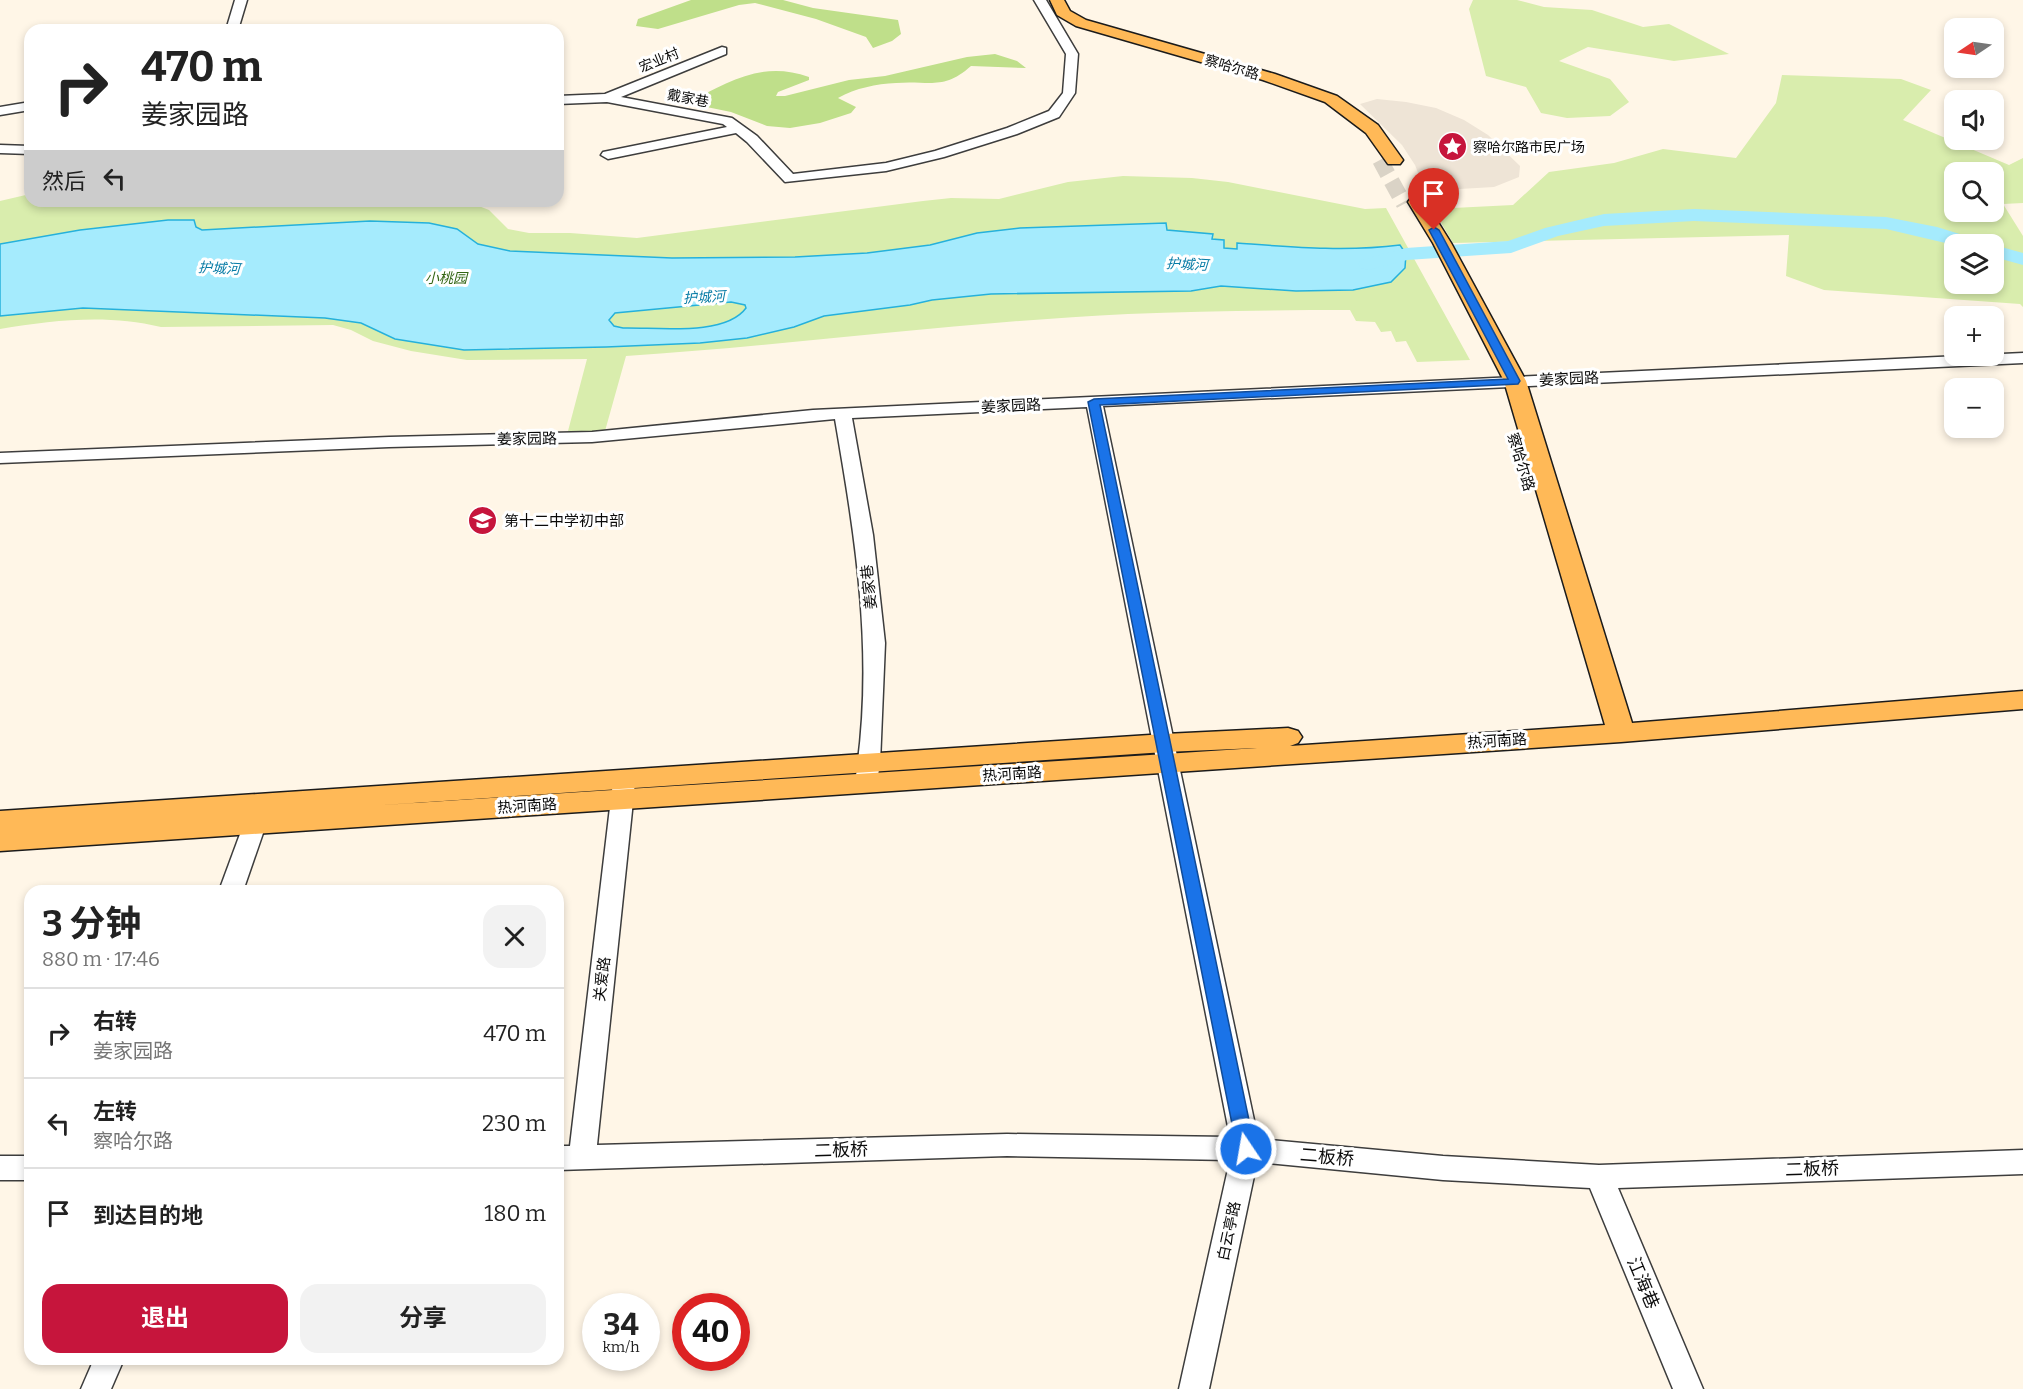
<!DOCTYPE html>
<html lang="zh">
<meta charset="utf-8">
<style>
body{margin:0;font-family:Bitter,"Noto Sans SC",serif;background:#f2f2f2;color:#222;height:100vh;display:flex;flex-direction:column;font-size:22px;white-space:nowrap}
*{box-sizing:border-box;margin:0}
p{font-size:20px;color:#767676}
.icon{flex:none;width:33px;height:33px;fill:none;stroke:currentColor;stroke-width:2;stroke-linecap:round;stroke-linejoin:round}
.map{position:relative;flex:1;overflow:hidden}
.side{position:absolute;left:24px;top:885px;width:540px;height:480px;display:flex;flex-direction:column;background:#fff;border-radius:18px;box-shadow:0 3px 9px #0003}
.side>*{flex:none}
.banner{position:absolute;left:24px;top:24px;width:540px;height:183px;border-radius:18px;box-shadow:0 3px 9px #0003;background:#fff;color:#222;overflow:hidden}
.needle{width:39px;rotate:257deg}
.controls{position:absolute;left:1944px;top:18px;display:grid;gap:12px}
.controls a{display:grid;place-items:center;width:60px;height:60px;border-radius:12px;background:#fff;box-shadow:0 3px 9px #0003;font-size:30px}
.speed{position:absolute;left:582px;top:1293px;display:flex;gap:12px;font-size:30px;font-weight:700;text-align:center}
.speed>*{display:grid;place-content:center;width:78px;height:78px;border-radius:50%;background:#fff;box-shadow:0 3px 9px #0003;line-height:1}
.speed small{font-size:15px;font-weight:400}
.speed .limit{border:9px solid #d22;background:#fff;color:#111}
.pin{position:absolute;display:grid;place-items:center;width:51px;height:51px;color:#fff;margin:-62px -26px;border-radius:50% 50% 50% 0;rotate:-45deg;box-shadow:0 0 6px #0007}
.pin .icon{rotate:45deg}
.me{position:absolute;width:66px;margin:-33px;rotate:348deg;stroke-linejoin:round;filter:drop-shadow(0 0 4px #0008)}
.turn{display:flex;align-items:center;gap:21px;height:126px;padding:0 18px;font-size:27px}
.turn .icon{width:78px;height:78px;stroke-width:2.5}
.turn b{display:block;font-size:42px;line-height:51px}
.then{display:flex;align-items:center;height:57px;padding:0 18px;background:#0003;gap:12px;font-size:22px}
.round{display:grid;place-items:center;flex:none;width:63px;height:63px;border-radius:18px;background:#f2f2f2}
.summary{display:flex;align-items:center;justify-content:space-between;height:102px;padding:0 18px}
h1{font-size:36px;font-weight:700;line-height:45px}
.cta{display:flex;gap:12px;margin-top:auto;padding:12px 18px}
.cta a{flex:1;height:69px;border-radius:18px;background:#c6153c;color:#fff;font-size:24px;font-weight:700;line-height:69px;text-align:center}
.cta a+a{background:#f2f2f2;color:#222}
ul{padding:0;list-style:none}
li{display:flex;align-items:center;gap:18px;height:90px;padding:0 18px;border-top:2px solid #e0e0e0}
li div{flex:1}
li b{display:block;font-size:22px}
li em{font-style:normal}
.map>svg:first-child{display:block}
</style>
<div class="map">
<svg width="2023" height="1389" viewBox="0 0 2023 1389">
<rect width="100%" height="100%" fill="#fff6e7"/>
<g fill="#d9edad" fill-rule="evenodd">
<path d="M1473,0H1517L1544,7L1592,10L1643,27L1669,24L1729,54L1674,61L1588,47L1559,61L1610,79L1629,102L1610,116L1567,118L1541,113L1526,87L1486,76L1469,9Z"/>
<path d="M1782,75L1901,79L1931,90L1903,120L2009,165L2023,158V203L2003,204L2023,236V307L2020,304L1824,290L1786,276L1789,235L1453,243L1433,209L1513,205L1549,172L1614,163L1663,149L1736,158L1776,103ZM1954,172H1994V212H1954ZM1954,244H1994V284H1954Z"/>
<path d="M1123,176L1192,178L1228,182L1365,209L1386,208L1470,360L1417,362L1406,341L1396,342L1391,331L1381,332L1375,322L1356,321L1350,310C1276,310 1202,311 1128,314C960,322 793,345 626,356L605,431H568L587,359L467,360L411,351L373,341L351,330L333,325L161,327C107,314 54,320 0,329V201L30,194V201H466L489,210L508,229L529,233H570L637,238L923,201L951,198L999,199L1068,182Z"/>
</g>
<g fill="#bfdf8a">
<path d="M691,0H783L813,8L898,20L901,34L892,41L873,48L866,37L816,19L755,3L739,5L658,29L636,26L638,19Z"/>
<path d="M995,54L1017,61L1026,68L971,66C943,91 929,80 896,83C876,84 856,88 838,98L856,107L851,113L820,123L790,128L767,126L731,112L687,103C729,82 762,60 809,77V80L778,92L776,96H785L849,80L885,76L967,57Z"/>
</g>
<path fill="#eee4d6" d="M1377,99L1406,102L1436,108L1464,120L1488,135L1520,166L1519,177L1494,187L1425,191L1415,165L1402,145L1360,104Z"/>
<path fill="#a5ebfd" stroke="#25b1db" stroke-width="1.5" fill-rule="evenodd" d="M168,220H194L196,227L202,230L370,221L429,223L457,229L478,244L510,251L672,258L795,257L867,253L930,245L977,233L1020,228L1166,223L1167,230L1213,234L1212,239L1224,240V248L1237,249V243C1292,247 1345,252 1400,245L1406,254L1405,268L1391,282L1353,290L1296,291L1221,286L1191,291L991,294L932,300L910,305L824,316L794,327L747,338L700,343L606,347L464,350L395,339L361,323L325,318L83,308L0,316V244L80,230ZM731,302L745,305L746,308C725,337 655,327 623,328L614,326L609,320L615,313Z"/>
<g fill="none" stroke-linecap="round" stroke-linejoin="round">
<g fill="#a5ebfd" fill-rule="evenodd">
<path d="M1694,209L1886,217L1937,227L1979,240L1982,244L1954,245L1886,229L1694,221L1604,226L1558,236L1511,253L1407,260L1368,270L1361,268L1358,264L1361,260L1406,248L1508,241L1545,228L1604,214Z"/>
<path d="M1994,245L2023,253V265L1994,257Z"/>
</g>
<path stroke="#dad3c6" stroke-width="16" stroke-dasharray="16 8" stroke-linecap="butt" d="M1380,160L1404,204"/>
<defs>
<g id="minor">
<path d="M235,0H247L238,30H226Z"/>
<path d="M1034,0H1046L1078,54L1075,93L1059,117L1017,134L944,157L886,171L785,182L747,142L736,133L608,159L601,155L603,152L727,127L723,124L607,102L558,104V96L605,94L722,47L726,48V54L621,97L732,118L757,136L793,174L886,163L935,151L1007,128L1049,111L1063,93L1066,54Z"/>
<path d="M30,102V110L0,115V107Z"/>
<path d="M0,145L30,146V154L0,153Z"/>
<path d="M2023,353V363L1103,406L1258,1139L1443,1156L1599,1165L2023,1150V1174L1618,1188L1703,1389H1673L1590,1188L1443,1180L1257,1162L1209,1389H1179L1230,1160L1007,1156L558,1170V1146H570L613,782L616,777L624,774L632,777L635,782L597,1145L1007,1134L1230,1137L1087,407L852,418L873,535L885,643L880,763L877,782L874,787L866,790L858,787L855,782C875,658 856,541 835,419L592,442L389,447L0,463V453L389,437L592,432L813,410Z"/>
<path d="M261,799L269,801L272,807L243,891H219L250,807L253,801Z"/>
<rect x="0" y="1156" width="30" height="24"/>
<path d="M94,1359H124L111,1389H81Z"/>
</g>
<g id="major">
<path d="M1050,0H1064L1070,11L1086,20L1275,74L1337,96L1378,125L1403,160L1400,164H1388L1366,133L1325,102L1263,80L1076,26L1057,15Z"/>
<path d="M1417,197L1423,198L1451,243L1526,381L1632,723L2023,691V709L1621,742L0,851V811L1165,734L1288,728L1298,731L1302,737L1298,743L1290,746L1605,725L1504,381L1433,243L1408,202L1411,198ZM1257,748L368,806L1165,752Z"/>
</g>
</defs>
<use href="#minor" stroke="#3d3d3d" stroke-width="3"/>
<use href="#major" stroke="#1b1b1b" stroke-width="3"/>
<use href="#minor" fill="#fff" fill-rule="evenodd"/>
<use href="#major" fill="#ffb957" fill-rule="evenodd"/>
</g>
<path fill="#1a73e8" stroke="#114b97" stroke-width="1.5" d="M1434,227L1439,230L1520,381L1518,384L1100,405L1255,1149L1252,1155L1246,1157L1240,1155L1237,1149L1088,402L1094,399L1508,379L1429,230Z"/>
<defs>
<symbol id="sight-disc" viewBox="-11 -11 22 22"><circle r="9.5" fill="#c6153c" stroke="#fff"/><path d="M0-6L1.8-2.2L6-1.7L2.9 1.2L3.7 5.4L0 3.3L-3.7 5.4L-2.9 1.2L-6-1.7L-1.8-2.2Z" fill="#fff"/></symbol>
<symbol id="school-disc" viewBox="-11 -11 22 22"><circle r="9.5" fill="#c6153c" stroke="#fff"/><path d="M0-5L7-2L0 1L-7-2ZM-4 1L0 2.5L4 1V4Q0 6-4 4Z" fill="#fff"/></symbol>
</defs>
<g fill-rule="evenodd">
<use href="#sight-disc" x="1436" y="130" width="33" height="33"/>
<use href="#school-disc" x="466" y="504" width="33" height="33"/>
</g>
<g text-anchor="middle" stroke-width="6" stroke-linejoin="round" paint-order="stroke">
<g font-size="14" fill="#0a0a0a" stroke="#fff">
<text transform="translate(659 60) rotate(-22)" y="5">宏业村</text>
<text transform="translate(1232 67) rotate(16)" y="5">察哈尔路</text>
<text transform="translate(688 98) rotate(11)" y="5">戴家巷</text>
</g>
<g font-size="14" fill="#0a0a0a" stroke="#fff" text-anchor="start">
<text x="1473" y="152">察哈尔路市民广场</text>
</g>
<g font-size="14" font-style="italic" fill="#087ca6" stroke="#fff">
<text transform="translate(1187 264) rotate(3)" y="5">护城河</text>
<text transform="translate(219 268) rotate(3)" y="5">护城河</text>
<text transform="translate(704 297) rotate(-3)" y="5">护城河</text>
</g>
<g font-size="14" font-style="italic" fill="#346615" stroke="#fff">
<text x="446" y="283">小桃园</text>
</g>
<g font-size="15" fill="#0a0a0a" stroke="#fff">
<text transform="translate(1569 379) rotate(-3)" y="5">姜家园路</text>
<text transform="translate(1011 406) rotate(-3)" y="5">姜家园路</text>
<text transform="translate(527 439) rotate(-1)" y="5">姜家园路</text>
<text transform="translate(1521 462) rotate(73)" y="5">察哈尔路</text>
<text transform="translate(869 587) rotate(-96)" y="5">姜家巷</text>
<text transform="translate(1497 741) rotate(-4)" y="5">热河南路</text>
<text transform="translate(1012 774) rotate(-4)" y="5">热河南路</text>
<text transform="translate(527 806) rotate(-4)" y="5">热河南路</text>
<text transform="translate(602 979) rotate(-83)" y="5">关爱路</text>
<text transform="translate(1229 1231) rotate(-78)" y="5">白云亭路</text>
</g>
<g font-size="15" fill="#0a0a0a" stroke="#fff" text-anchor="start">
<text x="504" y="526">第十二中学初中部</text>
</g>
<g font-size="18" fill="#0a0a0a" stroke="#fff">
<text transform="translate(841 1150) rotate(-2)" y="6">二板桥</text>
<text transform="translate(1327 1157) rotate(5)" y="6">二板桥</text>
<text transform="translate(1812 1169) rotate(-2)" y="6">二板桥</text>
<text transform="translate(1643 1283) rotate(67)" y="6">江海巷</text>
</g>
</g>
</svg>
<div class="controls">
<a><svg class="needle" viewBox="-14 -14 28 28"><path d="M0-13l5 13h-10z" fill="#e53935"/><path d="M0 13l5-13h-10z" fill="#767676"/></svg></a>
<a><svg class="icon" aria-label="sound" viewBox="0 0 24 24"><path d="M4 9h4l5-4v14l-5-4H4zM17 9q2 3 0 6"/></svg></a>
<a><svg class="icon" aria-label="search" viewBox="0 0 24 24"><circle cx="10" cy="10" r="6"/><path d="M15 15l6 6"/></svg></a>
<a><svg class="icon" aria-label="layers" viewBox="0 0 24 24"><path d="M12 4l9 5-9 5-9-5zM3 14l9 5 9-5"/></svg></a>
<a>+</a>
<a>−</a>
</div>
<div class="speed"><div>34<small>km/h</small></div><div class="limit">40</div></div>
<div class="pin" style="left:1434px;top:230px;background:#d93025"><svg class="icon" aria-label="arrive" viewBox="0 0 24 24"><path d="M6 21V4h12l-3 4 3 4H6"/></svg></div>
<svg class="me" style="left:1246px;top:1149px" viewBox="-20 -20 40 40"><circle r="17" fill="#1a73e8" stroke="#fff" stroke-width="3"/><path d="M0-11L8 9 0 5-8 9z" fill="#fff"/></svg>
<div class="banner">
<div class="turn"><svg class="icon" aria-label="right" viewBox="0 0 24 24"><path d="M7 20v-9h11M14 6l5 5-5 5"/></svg><div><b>470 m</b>姜家园路</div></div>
<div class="then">然后<svg class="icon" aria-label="left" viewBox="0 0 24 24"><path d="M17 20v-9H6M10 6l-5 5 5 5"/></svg></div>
</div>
<section class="side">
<div class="summary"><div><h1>3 分钟</h1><p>880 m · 17:46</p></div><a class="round"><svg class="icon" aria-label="close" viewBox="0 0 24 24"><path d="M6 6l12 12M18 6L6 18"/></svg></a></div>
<ul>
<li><svg class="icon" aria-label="right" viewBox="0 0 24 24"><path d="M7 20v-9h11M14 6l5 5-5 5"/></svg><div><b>右转</b><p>姜家园路</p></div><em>470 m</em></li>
<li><svg class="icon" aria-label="left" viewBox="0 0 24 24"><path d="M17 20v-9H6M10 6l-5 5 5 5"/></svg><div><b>左转</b><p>察哈尔路</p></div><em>230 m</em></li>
<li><svg class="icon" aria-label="arrive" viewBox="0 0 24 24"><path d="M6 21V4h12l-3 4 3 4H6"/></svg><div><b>到达目的地</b></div><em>180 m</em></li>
</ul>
<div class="cta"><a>退出</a><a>分享</a></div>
</section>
</div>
